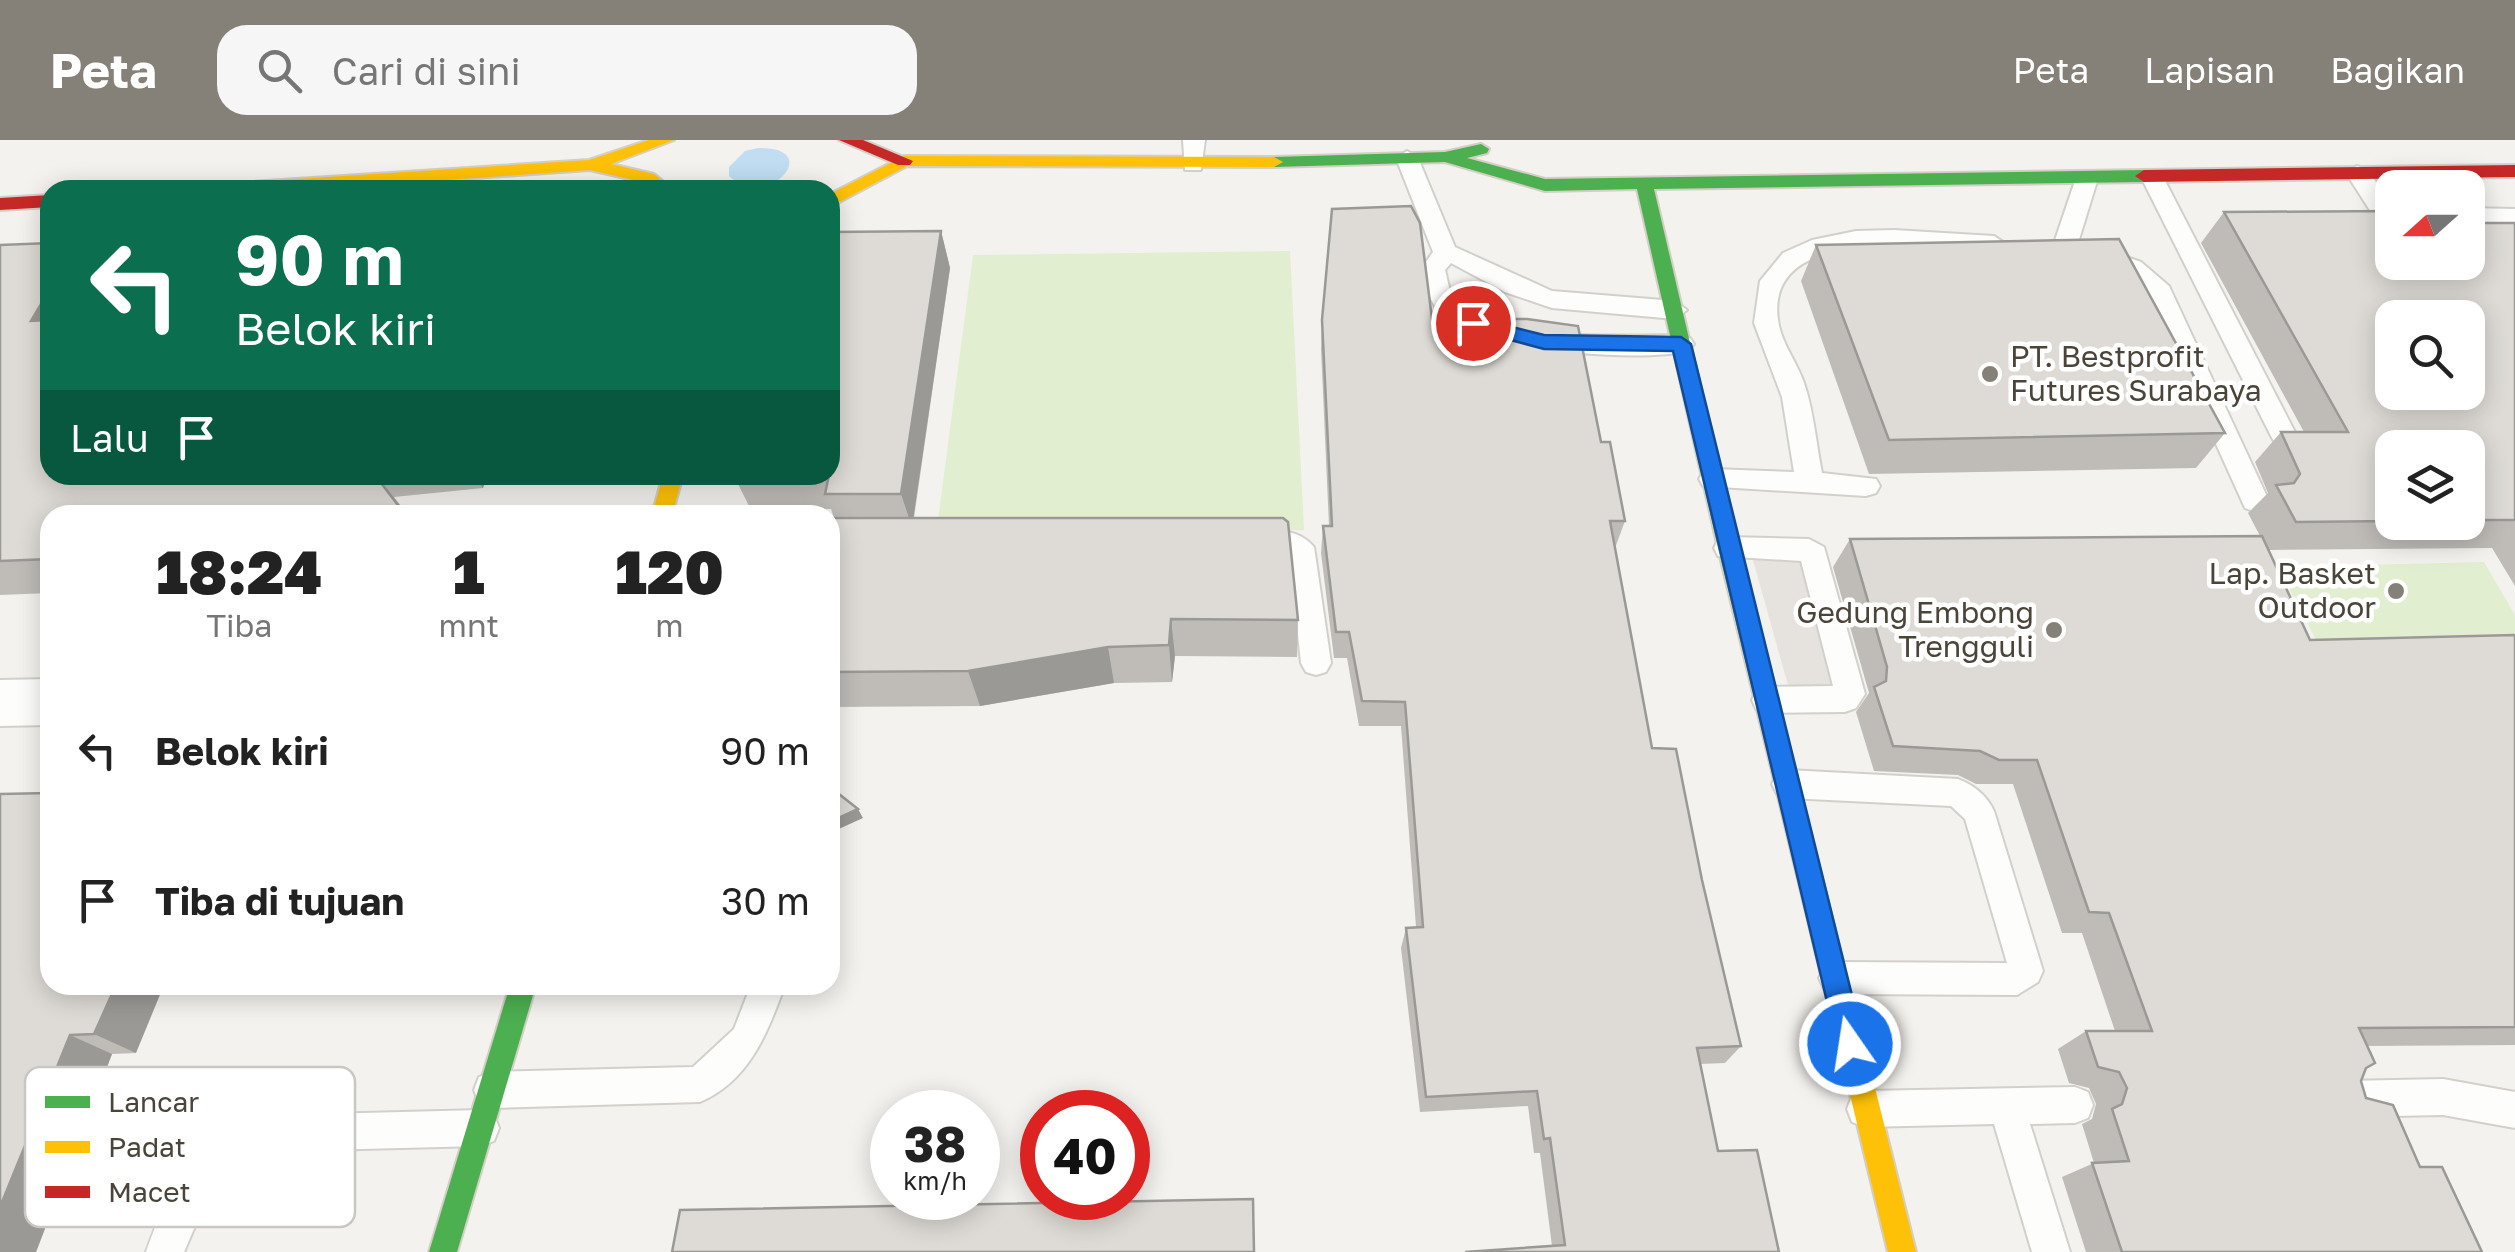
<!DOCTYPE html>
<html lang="id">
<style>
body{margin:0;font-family:"Golos Text",sans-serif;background:#f6f6f6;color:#222;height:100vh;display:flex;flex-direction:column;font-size:38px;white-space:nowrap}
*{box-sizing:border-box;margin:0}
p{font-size:32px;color:#767676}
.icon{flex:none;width:55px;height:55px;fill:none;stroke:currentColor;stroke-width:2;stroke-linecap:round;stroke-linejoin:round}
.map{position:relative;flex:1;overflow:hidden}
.panel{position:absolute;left:40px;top:365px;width:800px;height:490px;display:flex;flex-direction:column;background:#fff;border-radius:30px;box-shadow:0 5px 25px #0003}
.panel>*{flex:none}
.top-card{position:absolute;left:40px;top:40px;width:800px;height:305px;border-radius:30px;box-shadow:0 5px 25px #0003;background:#0b6e4f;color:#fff;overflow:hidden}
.needle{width:65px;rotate:249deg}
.buttons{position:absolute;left:2375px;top:30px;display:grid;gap:20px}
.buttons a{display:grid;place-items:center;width:110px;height:110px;border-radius:20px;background:#fff;box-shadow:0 5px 25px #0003;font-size:50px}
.speed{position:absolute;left:870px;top:950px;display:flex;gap:20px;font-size:50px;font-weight:700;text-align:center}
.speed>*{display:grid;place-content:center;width:130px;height:130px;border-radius:50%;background:#fff;box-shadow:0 5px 25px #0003;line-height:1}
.speed small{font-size:25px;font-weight:400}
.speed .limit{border:15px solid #d22;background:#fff;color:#111}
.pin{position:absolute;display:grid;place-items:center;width:85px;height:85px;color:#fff;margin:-42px;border:5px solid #fff;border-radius:50%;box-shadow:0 2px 10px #0007}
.me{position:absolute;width:110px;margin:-55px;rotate:347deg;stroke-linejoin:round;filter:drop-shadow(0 0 8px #0008)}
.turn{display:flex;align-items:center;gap:35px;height:210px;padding:0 30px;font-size:45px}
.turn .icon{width:130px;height:130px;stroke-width:2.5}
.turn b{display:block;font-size:70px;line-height:85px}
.then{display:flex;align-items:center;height:95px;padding:0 30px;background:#0003;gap:20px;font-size:38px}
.eta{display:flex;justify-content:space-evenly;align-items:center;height:170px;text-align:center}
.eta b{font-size:60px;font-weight:800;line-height:70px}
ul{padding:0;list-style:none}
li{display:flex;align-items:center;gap:30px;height:150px;padding:0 30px}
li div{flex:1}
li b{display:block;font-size:38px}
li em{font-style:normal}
header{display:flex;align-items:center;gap:60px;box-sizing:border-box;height:140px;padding:0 50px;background:#868178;color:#fff}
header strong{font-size:48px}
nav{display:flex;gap:55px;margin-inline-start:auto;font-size:35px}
.search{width:700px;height:90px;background:#f6f6f6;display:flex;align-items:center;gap:25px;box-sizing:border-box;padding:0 35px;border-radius:30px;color:#767676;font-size:38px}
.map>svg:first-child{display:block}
</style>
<header>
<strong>Peta</strong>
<div class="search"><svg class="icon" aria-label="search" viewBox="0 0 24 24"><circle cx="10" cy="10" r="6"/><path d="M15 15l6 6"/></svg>Cari di sini</div>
<nav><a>Peta</a><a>Lapisan</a><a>Bagikan</a></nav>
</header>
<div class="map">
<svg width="2515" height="1112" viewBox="0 0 2515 1112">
<rect width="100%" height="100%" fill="#f4f2ee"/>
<g fill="#e1eecf">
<path d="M1290,111L1304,390L936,395L973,115Z"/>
<path d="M2484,422L2515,475V510L2325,517L2278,427Z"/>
</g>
<path fill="#e6e3df" d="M1751,413L1801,415L1842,555L1791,556Z"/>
<path fill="#c0ddf1" d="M758,8C827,7 766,73 729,36V27L745,11Z"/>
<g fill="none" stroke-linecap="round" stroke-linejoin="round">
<defs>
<g id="lane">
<path d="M1183,0H1205L1201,30H1185Z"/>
<path d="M1407,11L1418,18L1455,107L1552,151L1675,161L1687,170L1675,179L1552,168L1505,152L1451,123L1445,130C1447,137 1448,146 1451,152C1479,205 1629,195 1681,195L1690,198L1694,204L1690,210C1644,224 1491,210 1451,182C1431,169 1427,150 1421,129L1433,112L1396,18Z"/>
<path d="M2357,26C2374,31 2392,65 2392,81L2371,72L2346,33Z"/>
<path d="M2152,30L2163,37L2297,296L2293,303H2275L2271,296L2141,37Z"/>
<path d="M2087,31L2098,38L2077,106L2073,112H2057L2053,106L2076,38Z"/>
<path d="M2468,68L2515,69V85L2468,84Z"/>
<path d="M1894,90L1994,96L2006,104L1994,112C1938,108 1764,81 1778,180C1781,203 1797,222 1804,243C1814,272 1816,303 1822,333L1876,339L1880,346L1876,353L1866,356L1703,346L1699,339L1703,332L1713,329L1794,332L1782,257L1754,183L1760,141L1783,113L1812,100L1856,91Z"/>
<path d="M2098,107L2141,122L2169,146L2269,361L2265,368L2255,372L2245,368L2149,156L2124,134L2090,121L2086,115Z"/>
<path d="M1252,391C1275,390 1298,388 1314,407L1331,523L1326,532L1316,535L1306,532L1301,523L1290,417L1281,412L1242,410L1238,402L1242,394Z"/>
<path d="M1728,397L1809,399L1824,407L1865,554L1856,568L1845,572L1767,573L1756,569L1752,560L1756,551L1767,547L1833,546L1801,421L1718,416L1714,408L1718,400Z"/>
<path d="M1788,630L1958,639C1974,645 1987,656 1994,671L2043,831L2038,842L2017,855L1836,854L1824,849L1819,838L1824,827L1836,822L2007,823L1965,679L1951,666L1788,658L1777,654L1772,644L1777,634Z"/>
<path d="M751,845H785C768,891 750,941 700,962L492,968L479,963L474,950L479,937L492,932L693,927L734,889Z"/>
<path d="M2443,939L2515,952V988L2443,975L2344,977L2331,972L2326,959L2331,946L2344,941Z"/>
<path d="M2075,947L2088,952L2093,965L2088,978L2075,983L2030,984L2070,1112H2032L1994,984L1865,987L1852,982L1847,969L1852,956L1865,951Z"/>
<path d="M481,970L494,975L499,988L494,1001L481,1006L249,1012L214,1042L184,1112H146C168,1054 183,1002 245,976Z"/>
</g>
<path id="street" d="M50,539V585L0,586V540Z"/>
<g id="fast">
<path d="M1481,4L1489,9L1487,13L1467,18L1545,39L2144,30L2153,36L2144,42L1654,49L1738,408L1858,880L1854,889L1845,893L1836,889L1832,880L1718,408L1637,49L1545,51L1445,22L1274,27L1265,22L1274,17L1445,12Z"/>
<path d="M510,845H536L457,1112H429Z"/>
</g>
<g id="slow">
<path d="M649,0H674L611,24L654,34L674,50H653L642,42L590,30L303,50H211L220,44L589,20Z"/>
<path d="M904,16L1274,17L1283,22L1274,27L907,26L830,67V54Z"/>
<path d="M663,335H683L672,375H652Z"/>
<path d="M1845,867L1854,871L1858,880L1916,1112H1888L1832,880L1836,871Z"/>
</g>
<g id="jam">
<path d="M839,0H863L913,21L910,25H898Z"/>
<path d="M2515,25V37L2144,42L2135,36L2144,30Z"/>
<path d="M50,55V67L0,70V58Z"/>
</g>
</defs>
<use href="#lane" stroke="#d2d0cb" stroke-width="4"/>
<use href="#street" stroke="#d2d0cb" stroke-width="4"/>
<use href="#fast" stroke="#d3cfc5" stroke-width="4"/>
<use href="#slow" stroke="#d3cfc5" stroke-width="4"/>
<use href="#jam" stroke="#d3cfc5" stroke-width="4"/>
<use href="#lane" fill="#fdfdfc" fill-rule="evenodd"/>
<use href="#street" fill="#fdfdfc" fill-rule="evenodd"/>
<use href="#fast" fill="#4caf50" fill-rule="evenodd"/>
<use href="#slow" fill="#ffc107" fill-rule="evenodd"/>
<use href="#jam" fill="#c62828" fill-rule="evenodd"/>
</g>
<g fill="#bfbcb8" fill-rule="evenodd">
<path d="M2224,72L2392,122L2515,83V446L2492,408L2268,410L2310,500L2515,495V905L2367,906L2366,928L2361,941L2366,958L2420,1027L2482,1112H2086L2062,1037L2094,1023L2082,984L2092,979L2096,964L2089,948L2069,943L2058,909L2086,891H2115L2082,793H2062L2013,644H1976L1958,635L1874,631L1856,572L1869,553L1833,427L1850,399L2260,396L2248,373L2268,353L2255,322L2281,292H2304L2201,103ZM2392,308H2468V382H2392Z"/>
<path d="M941,91L950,128L914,378L1298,480L1297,517L1175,516L1172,542L1114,543L980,566L830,567V378H834L831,369L751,370L734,336Z"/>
<path d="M0,105L50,335H487L483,348L394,357L408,375H50V453L0,455Z"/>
<path d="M1816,105L2225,293L2196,328L1869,334L1801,141Z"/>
<path d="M1432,179L1601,302L1625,381L1615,408L1652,608L1702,740L1741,906L1725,923L1700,924L1718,1011L1779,1112L1552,1106L1540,1013H1534L1528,966L1420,972L1401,808L1406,788L1416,787L1401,586H1359L1347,518H1334L1321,413L1323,386H1329L1321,209L1322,180Z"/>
<path d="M0,654L136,913L112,914L36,1112Z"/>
</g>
<g fill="#9b9996">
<path d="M941,91L950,128L912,387L901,354Z"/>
<path d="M50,149V200L31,181Z"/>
<path d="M473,335H487L483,348Z"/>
<path d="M1171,479L1175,516L1172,542L1169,505Z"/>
<path d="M1108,507L1114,543L980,566L968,531Z"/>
<path d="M858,669L863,678L830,693V682Z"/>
<path d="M116,845H164L136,913L94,894Z"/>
<path d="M70,895L112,914L36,1112H0V1067Z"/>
</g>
<g fill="#dedbd6" stroke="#9b9996" stroke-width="2.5" fill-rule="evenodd">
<path d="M1411,66L1420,83L1432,179H1527L1578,186L1601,302H1610L1625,381H1610L1652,608L1676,609L1702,740L1741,906L1697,908L1718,1011L1757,1010L1779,1112H1465L1565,1105L1550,998L1544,999L1537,951L1426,957L1406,788L1423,787L1405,562L1362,561L1349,492H1336L1323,386H1332L1322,180L1332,69Z"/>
<path d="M2392,71V122H2468V83H2515V380H2468V308H2392V381L2296,382L2276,345L2294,343L2300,334L2281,292H2348L2224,72ZM2392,178H2468V252H2392Z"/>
<path d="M941,91L901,354H825L829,335H830V92Z"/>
<path d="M2119,99L2225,293L1889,300L1816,105Z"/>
<path d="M50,103V149L31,181L50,180V335H375L404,373V375H50V419L0,421V105Z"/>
<path d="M735,335H823L734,336Z"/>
<path d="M830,378H1283L1288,382L1298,480L1171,479L1169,505L1108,507L968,531L830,532Z"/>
<path d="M2262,396L2310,500L2515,495V887L2359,888L2375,923L2366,928L2361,941L2366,958L2393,965L2420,1027H2442L2482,1112H2122L2092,1023L2129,1021L2112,969L2122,964L2127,948L2119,932L2098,927L2086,891H2152L2109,773L2089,772L2037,620H1999L1980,611L1893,606L1874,547L1886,541L1887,527L1850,399Z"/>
<path d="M830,647L858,669L830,682Z"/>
<path d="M50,653V845H116L94,894L70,895L0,1067V654Z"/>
<path d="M1253,1059L1254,1112H672L680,1070Z"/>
</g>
<path fill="#1a73e8" stroke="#114b97" stroke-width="2.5" d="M1473,177L1544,195L1681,197L1691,204L1864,904L1860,913L1850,917L1841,913L1837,904L1673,211L1544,209L1466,188L1464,183Z"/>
<g fill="#868178" stroke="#fff" stroke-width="4">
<circle cx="1990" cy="234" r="10"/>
<circle cx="2396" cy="451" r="10"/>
<circle cx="2054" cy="490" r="10"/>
</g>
<g text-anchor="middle" stroke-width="9" stroke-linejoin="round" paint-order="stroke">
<g font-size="30" fill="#4b4439" stroke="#fff" text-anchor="end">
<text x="2010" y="227" text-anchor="start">PT. Bestprofit<tspan x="2010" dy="34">Futures Surabaya</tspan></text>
<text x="2376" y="444">Lap. Basket<tspan x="2376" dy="34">Outdoor</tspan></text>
<text x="2034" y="483">Gedung Embong<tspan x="2034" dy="34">Trengguli</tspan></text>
</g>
</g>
<rect x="25" y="927" width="330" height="160" rx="15" fill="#fff" stroke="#c9c7c4" stroke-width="2.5"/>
<rect x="45" y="956" width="45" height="12" fill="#4caf50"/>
<rect x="45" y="1001" width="45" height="12" fill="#ffc107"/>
<rect x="45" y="1046" width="45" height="12" fill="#c62828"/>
<g font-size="28" fill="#4b4439">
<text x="108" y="972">Lancar</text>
<text x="108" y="1017">Padat</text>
<text x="108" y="1062">Macet</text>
</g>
</svg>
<div class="buttons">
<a><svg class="needle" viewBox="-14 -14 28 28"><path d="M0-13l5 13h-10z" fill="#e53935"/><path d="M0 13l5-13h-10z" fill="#767676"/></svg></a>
<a><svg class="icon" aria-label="search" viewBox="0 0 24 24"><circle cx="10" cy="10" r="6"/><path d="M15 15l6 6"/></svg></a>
<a><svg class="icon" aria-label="layers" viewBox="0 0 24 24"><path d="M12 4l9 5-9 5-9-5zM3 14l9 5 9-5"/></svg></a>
</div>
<div class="speed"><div>38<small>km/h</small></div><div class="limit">40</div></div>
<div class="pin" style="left:1473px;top:183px;background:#d93025"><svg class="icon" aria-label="arrive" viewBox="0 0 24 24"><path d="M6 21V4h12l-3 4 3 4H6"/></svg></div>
<svg class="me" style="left:1850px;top:904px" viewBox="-20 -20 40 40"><circle r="17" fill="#1a73e8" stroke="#fff" stroke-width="3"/><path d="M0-11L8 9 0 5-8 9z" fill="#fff"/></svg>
<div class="top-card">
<div class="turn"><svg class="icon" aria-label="left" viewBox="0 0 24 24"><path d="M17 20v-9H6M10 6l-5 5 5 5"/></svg><div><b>90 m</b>Belok kiri</div></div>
<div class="then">Lalu<svg class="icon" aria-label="arrive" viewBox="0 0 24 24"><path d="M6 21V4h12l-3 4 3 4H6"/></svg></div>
</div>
<section class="panel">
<div class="eta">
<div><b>18:24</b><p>Tiba</p></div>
<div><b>1</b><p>mnt</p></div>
<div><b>120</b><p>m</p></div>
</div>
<ul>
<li><svg class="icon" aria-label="left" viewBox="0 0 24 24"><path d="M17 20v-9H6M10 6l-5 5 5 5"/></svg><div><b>Belok kiri</b></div><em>90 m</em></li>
<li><svg class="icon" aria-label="arrive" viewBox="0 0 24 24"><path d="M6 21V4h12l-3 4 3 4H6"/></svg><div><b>Tiba di tujuan</b></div><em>30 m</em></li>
</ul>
</section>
</div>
